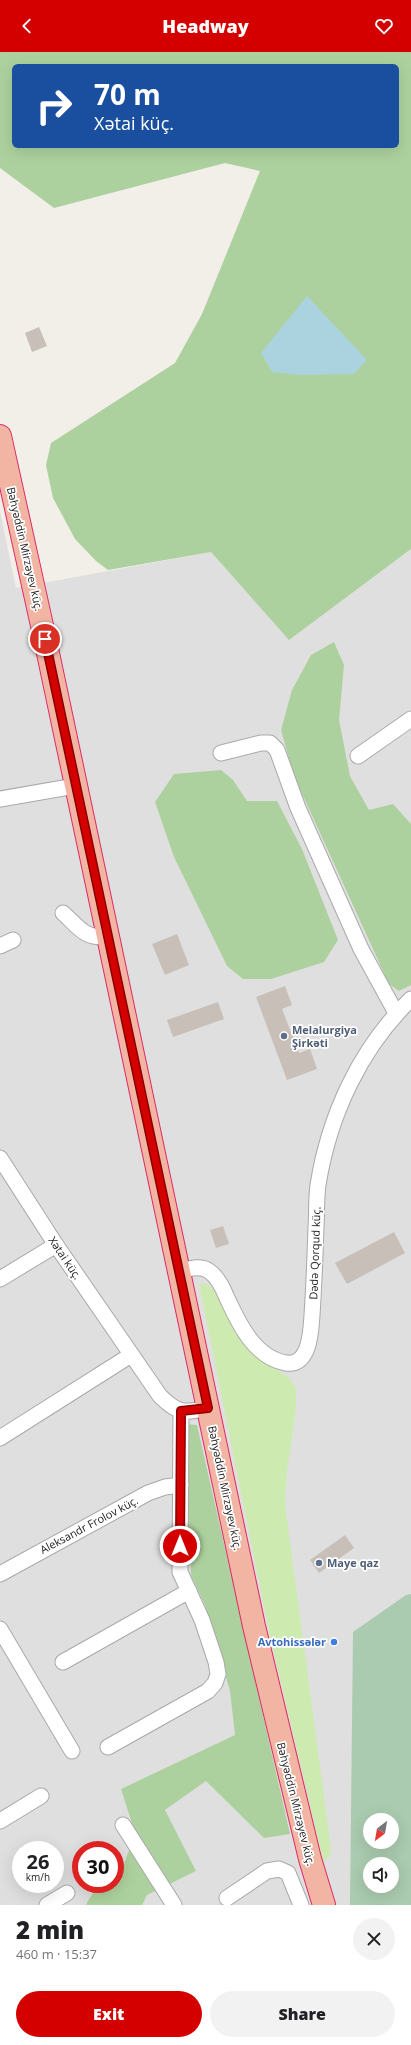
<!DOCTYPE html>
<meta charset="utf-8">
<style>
body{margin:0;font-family:"Open Sans",sans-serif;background:#f2f2f2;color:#202124;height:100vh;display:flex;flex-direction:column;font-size:15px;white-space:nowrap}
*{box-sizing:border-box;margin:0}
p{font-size:13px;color:#757577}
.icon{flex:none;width:22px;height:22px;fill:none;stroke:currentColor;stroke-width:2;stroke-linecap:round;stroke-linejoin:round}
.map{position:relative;height:1853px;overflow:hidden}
.panel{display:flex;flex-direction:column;background:#fff;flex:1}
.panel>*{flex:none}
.hud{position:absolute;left:12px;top:12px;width:387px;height:84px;border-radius:6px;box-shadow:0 4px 16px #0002;background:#1a4fa0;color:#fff;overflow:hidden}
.needle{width:26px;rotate:211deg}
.tools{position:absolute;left:363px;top:1761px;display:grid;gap:8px}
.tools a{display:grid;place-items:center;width:36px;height:36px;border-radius:50%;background:#fff;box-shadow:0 4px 16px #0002;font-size:20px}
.speed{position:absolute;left:12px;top:1789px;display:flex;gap:8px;font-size:20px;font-weight:700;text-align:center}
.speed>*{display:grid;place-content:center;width:52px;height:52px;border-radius:50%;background:#fff;box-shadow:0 4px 16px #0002;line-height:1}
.speed small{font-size:10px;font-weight:400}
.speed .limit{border:6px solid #d22;background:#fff;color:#111}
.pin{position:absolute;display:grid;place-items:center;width:34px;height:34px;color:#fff;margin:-17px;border:2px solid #fff;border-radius:50%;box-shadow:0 1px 4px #0007}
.me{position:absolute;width:44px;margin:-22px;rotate:0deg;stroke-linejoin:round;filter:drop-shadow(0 0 3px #0008)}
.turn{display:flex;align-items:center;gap:14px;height:84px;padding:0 16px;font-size:18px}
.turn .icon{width:52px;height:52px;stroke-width:2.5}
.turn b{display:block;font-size:28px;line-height:34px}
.round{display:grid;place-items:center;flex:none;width:42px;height:42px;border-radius:21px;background:#f2f2f2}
.summary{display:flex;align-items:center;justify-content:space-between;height:68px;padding:0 16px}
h1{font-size:24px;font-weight:800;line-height:30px}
.button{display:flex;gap:8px;margin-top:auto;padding:8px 16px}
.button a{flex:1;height:46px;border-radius:24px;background:#d40000;color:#fff;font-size:16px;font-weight:800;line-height:46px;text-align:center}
.button a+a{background:#f2f2f2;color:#202124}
header{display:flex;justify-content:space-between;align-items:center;height:52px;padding:0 16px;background:#d40000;color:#fff;font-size:18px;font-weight:800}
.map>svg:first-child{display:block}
</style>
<header><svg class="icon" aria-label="back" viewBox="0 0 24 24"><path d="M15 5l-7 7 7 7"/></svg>Headway<svg class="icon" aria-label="heart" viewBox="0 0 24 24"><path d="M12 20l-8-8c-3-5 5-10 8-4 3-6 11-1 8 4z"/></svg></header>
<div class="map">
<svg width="411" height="1853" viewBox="0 0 411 1853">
<rect width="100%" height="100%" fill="#f2efe9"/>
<path fill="#e0dfdf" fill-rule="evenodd" d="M0,459L16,536L211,500L289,587L411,497V1853H0ZM370,1768H392V1790H370ZM21,1798H55V1832H21ZM81,1798H115V1832H81ZM370,1812H392V1834H370Z"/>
<path fill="#cdebb0" d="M199,1232H205L214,1237L242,1291L254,1302L289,1326L296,1336V1357L287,1420L285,1452L331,1796L330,1804L323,1809L269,1580Z"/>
<g fill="#add19e" fill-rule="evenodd">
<path d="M0,0H411V497L289,588L211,500L108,518L96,509L75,487L53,446L46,413L51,391L175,311L202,262L260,119L225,111L54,156L0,116ZM14,14H397V94H14Z"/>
<path d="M334,590L344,613L339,668L350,724L369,758L393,752L411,772V933L399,939L389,932L294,724L281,678L292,638L311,603Z"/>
<path d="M221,718L233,728L247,749H277L302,797L338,888L324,910L271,927H243L227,914L174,805L155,750L174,722Z"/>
<path d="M185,1372L197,1373L290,1782L264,1786L206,1729L165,1758L196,1819L147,1843L142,1853H86C93,1839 99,1832 115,1832V1825L121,1821L135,1781L121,1737L235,1683L230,1639L205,1553L191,1523Z"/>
</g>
<path fill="#aacbaf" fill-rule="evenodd" d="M411,1542V1853H350L353,1580L406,1543ZM370,1768H392V1790H370ZM370,1812H392V1834H370Z"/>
<path fill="#aad3df" d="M307,244L367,308L354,322L300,323L272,320L261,301Z"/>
<g fill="#c7bfb8">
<path d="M39,275L47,294L32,300L25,281Z"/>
<path d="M177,882L189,913L165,923L152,892Z"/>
<path d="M285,934L292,953L282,957L299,1001L310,997L317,1017L287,1028L256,945Z"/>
<path d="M218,950L224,967L173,985L167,968Z"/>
<path d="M223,1174L229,1192L216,1196L210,1178Z"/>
<path d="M394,1180L405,1201L347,1232L335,1211Z"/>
<path d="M345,1483L354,1496L319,1521L310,1508Z"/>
</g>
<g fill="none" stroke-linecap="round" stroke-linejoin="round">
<defs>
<g id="minor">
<path d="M221,701L261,691H270L277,698L298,756L361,897L396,961"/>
<path d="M358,704L411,667"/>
<path d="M0,747L75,734"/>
<path d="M63,861C80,876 83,886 107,885"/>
<path d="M0,894L13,888"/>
<path d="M0,1106L56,1193L160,1344C178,1362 184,1361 208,1356"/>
<path d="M179,1219C189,1217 200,1213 209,1219C218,1225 223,1236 227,1246C239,1272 255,1306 286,1311C310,1315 311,1278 312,1263C314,1234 315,1205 316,1175C317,1161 316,1147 318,1133C329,1064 360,996 411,947"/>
<path d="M0,1227L56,1193"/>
<path d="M0,1386L131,1303"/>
<path d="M0,1522L148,1441L165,1435L181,1433"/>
<path d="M0,1577L72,1699"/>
<path d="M63,1610L189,1539"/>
<path d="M108,1695L208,1639L215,1631L218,1622L216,1610L202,1568L180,1520L181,1359"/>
<path d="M0,1769L41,1744"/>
<path d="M123,1773L174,1853"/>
<path d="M227,1846L267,1819L279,1817L288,1821L301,1853"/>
<path d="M47,1853L67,1841"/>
</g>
<path id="trunk" d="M0,384L45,587L254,1574L310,1807L324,1853"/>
</defs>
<use href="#minor" stroke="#a9a9a9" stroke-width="17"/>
<use href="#trunk" stroke="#dc2a67" stroke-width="24"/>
<use href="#minor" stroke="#fff" stroke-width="15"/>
<use href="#trunk" stroke="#f2b4a3" stroke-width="22"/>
</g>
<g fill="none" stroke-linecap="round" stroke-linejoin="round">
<defs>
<path id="route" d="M45,587L208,1356L181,1359L180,1494"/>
</defs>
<use href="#route" stroke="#8a0000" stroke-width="10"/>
<use href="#route" stroke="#d40000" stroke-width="7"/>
</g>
<g fill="#5c6f8a" stroke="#fff" stroke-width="1.5">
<circle cx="284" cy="984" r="4"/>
<circle cx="319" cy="1511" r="4"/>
</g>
<circle fill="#3f7fe0" stroke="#fff" stroke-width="1.5" cx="334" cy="1590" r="4"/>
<g text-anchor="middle" stroke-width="3.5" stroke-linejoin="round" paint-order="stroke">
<g font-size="11" fill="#222" stroke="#fff">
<text transform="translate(25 497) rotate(77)" y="4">Bəhyəddin Mirzəyev küç.</text>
<text transform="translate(315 1201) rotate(-88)" y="4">Dədə Qorqud küç.</text>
<text transform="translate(65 1206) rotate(56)" y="4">Xətai küç.</text>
<text transform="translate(225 1436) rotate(78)" y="4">Bəhyəddin Mirzəyev küç.</text>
<text transform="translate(89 1473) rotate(-28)" y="4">Aleksandr Frolov küç.</text>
<text transform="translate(296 1752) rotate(76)" y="4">Bəhyəddin Mirzəyev küç.</text>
</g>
<g font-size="11" font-weight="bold" fill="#4e5e75" stroke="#fff" text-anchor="start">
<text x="292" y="982">Melalurgiya<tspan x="292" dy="13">Şirkəti</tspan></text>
<text x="327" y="1515">Maye qaz</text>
</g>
<g font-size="11" font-weight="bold" fill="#366cbe" stroke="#fff" text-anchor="end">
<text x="326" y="1594">Avtohissələr</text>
</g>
</g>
</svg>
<div class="tools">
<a><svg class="needle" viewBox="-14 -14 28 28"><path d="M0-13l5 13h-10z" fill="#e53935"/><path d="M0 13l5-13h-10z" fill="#757577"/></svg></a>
<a><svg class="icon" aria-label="sound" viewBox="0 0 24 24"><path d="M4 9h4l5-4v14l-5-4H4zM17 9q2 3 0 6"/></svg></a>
</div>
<div class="speed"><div>26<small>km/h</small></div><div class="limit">30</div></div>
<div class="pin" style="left:45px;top:587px;background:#d93025"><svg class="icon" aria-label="arrive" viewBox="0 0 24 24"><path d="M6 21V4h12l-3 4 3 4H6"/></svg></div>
<svg class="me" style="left:180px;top:1494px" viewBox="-20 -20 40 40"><circle r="17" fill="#d40000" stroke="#fff" stroke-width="3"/><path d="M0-11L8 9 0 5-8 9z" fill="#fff"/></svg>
<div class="hud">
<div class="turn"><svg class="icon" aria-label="right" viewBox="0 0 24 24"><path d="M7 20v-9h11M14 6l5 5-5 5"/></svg><div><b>70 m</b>Xətai küç.</div></div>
</div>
</div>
<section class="panel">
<div class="summary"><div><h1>2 min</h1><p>460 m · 15:37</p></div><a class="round"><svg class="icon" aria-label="close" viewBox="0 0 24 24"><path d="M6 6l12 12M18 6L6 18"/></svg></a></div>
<div class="button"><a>Exit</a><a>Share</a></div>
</section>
